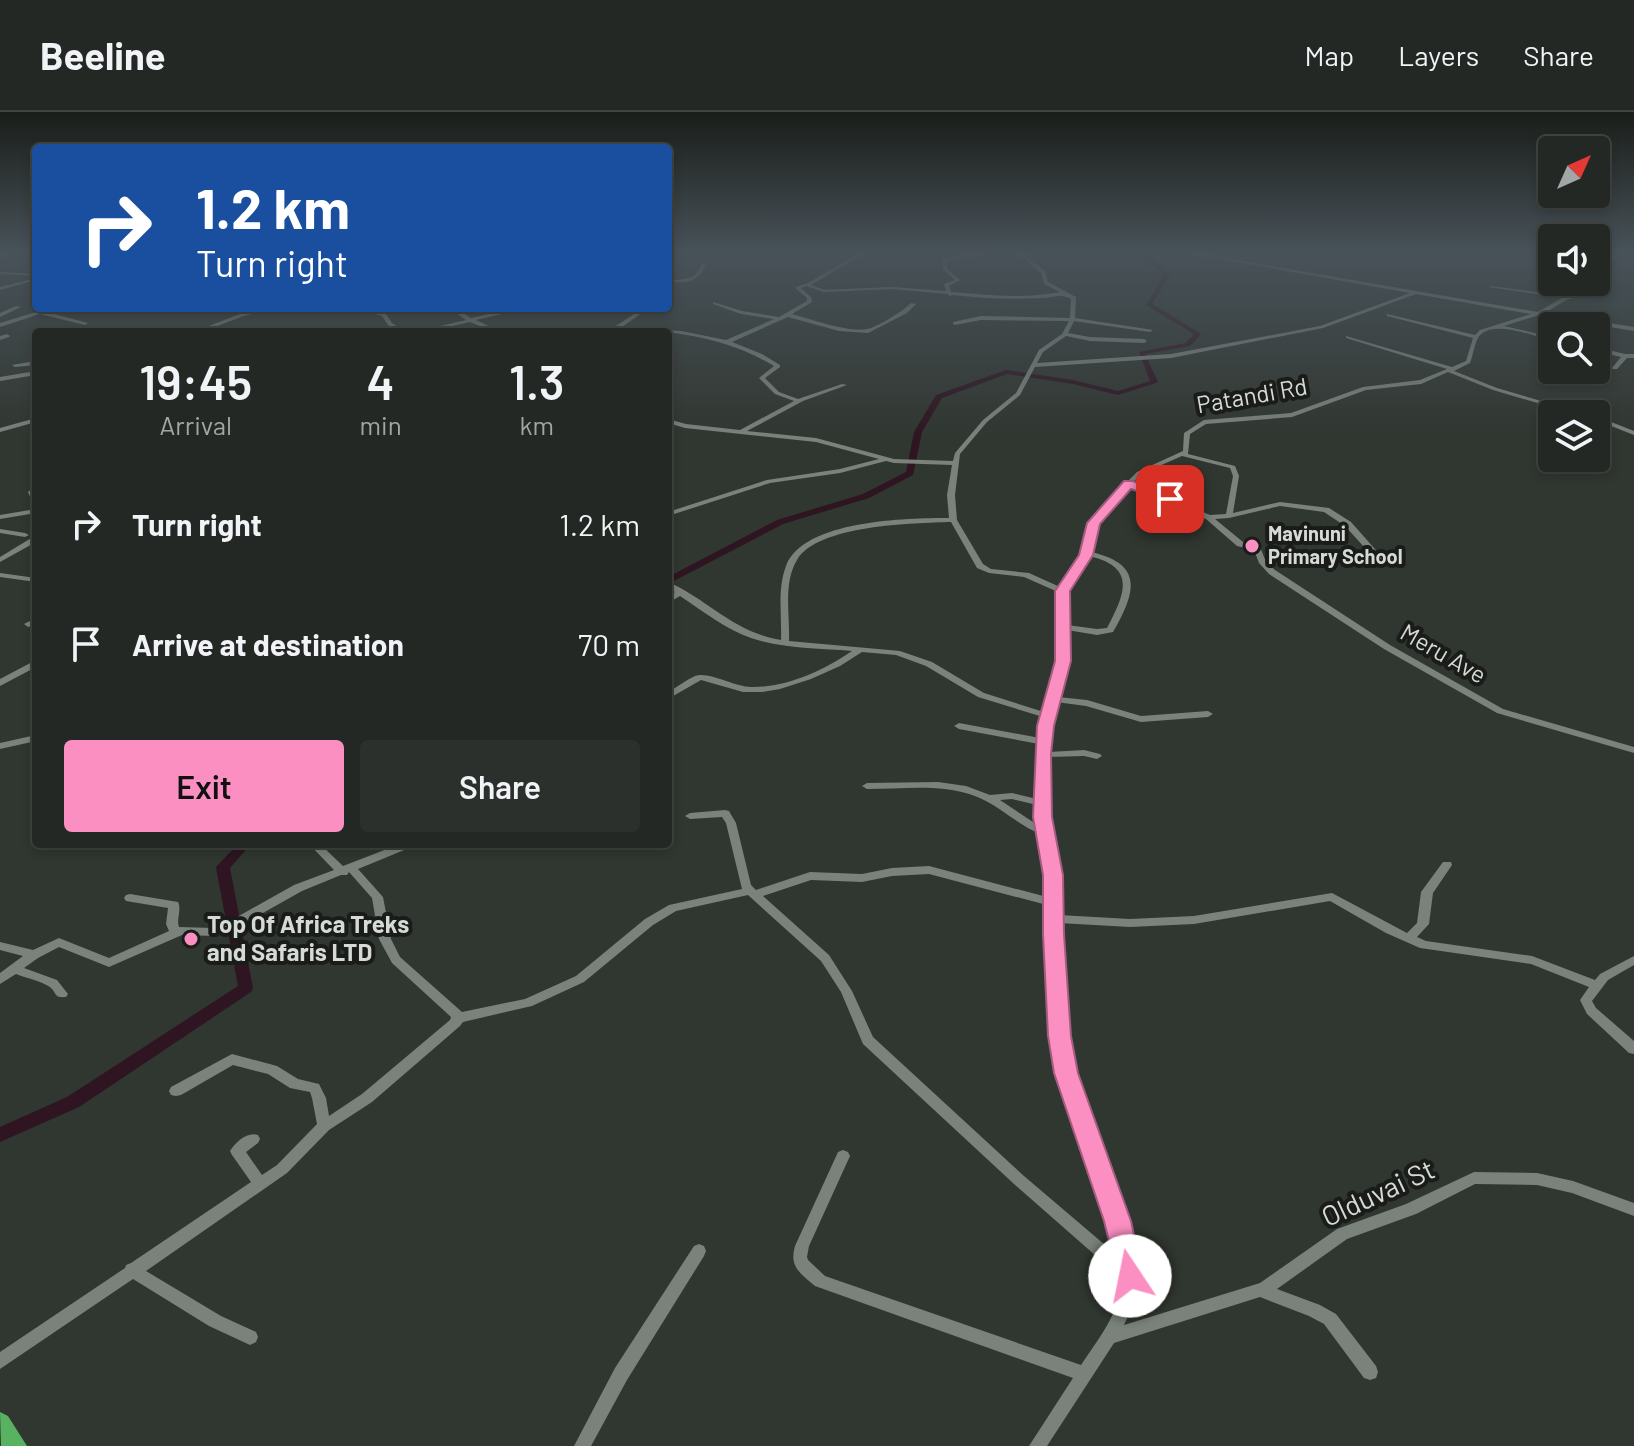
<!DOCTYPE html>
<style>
body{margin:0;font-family:Barlow,sans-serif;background:#2c302c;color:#f1f3f6;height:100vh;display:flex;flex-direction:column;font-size:30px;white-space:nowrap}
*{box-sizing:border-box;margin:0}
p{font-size:26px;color:#a3a6a6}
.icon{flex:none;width:44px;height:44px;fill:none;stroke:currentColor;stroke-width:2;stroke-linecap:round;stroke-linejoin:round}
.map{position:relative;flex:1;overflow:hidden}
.sheet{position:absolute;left:32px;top:216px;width:640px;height:520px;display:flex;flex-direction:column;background:#242824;border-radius:8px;box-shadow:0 4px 12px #0003,0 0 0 2px #414441}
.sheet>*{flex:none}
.top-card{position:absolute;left:32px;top:32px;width:640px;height:168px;border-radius:8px;box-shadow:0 4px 12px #0003,0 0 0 2px #414441;background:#1a4fa0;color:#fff;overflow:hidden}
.needle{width:52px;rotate:45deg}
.fabs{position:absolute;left:1538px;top:24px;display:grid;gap:16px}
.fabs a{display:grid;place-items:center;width:72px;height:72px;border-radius:8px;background:#242824;box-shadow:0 4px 12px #0003,0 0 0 2px #414441;font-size:40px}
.pin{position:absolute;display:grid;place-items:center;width:68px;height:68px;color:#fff;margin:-34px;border-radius:16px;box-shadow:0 4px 12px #0006}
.me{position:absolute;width:88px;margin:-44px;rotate:349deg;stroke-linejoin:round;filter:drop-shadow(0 0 6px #0008)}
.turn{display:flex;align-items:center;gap:28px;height:168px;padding:0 32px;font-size:36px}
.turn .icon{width:104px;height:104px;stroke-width:2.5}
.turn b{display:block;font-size:56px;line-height:68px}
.eta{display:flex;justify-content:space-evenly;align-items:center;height:136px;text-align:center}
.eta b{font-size:48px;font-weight:600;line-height:56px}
.button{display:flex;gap:16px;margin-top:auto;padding:16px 32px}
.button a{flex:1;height:92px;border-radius:8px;background:#fc8fc2;color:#111;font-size:32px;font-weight:600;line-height:92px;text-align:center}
.button a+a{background:#2c302c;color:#f1f3f6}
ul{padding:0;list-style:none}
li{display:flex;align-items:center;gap:24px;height:120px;padding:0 32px}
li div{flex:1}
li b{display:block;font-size:30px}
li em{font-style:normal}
header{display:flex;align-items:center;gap:48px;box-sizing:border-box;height:112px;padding:0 40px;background:#242824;border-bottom:2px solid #414441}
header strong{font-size:38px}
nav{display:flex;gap:44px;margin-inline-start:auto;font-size:28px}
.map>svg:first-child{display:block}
</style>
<header>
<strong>Beeline</strong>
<nav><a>Map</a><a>Layers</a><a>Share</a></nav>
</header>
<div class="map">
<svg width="1634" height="1334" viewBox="0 0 1634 1334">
<rect width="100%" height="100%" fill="#303630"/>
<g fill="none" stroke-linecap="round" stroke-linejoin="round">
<g fill="#2e1521" fill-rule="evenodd">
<path d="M1138,140H1144L1170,163L1152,192L1201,222L1190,234L1145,242L1158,270L1156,271L1118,283L1073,272L1007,262L942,286L922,320L913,363L869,386L783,412L668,472V465L777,408L863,382L906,360L914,320L936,283L1006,258L1073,268L1118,279L1150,269L1139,240L1186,231L1194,222L1146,193L1164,163Z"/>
<path d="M238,732H251L230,756L253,876L251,880L79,995L0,1030V1015L67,985L238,874L216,755Z"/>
</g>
<g fill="#7b827b" fill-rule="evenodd">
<path d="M7,140H14L0,145V143Z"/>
<path d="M861,140H866L811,173L824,178L892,175L946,179L944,172L955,168L943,157V147L982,140H992L947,149V157L960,168L949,174L951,180C987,183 1024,187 1060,180L1044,172L1041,161L1016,140H1021L1045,159L1048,170L1076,185L1075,206L1153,218L1150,220L1074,209L1068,221L1090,225L1144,227L1147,229L1144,231L1090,229L1066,224L1043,240L1037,251L1171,242L1320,214L1410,181L1181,140H1191L1538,200L1562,186L1489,175L1491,174L1566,184L1590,170H1595L1571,185V187H1568L1545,201L1634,215V219L1539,203L1504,214L1552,225V229C1534,224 1490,206 1478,226C1474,233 1473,244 1470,251L1454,259L1497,276L1585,302H1575L1493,278L1448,260L1421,272L1366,278L1292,305L1206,312L1190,322L1188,342L1235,354L1239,364L1233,401L1280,390L1329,396L1351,410L1382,445L1381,447H1375L1345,414L1324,400L1280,394L1229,406L1215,407L1243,430L1260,435L1266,450L1275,458L1390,533L1503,597L1634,635V641L1497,601L1384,537L1269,462L1259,451L1254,438L1237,434L1206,407L1130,375L1098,411L1091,440C1144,452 1136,480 1113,520L1097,523L1067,518V549L1058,585L1087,588L1141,604L1208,599L1213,602L1208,605L1141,610L1086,594L1056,590L1050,614L1049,640L1084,638L1100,642L1102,644L1097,647L1084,644L1048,645V705L1059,763V803L1130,807L1194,804L1332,781L1407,821L1417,811L1421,780L1443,750H1451L1452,753L1433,781L1429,812L1417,825L1426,829L1532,844L1595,868L1600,862L1634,844V853L1608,868L1592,889L1596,896L1634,929V942L1629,941L1587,902L1580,888L1589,875L1531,852L1420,836L1386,821L1330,789L1194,812L1130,815L1059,811L1066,924L1073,961L1132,1135C1133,1144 1136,1153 1137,1162C1138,1178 1132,1197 1124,1213L1260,1171L1337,1117L1406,1092L1474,1060L1537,1061L1573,1069L1634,1091V1104L1572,1081L1537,1073L1475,1072L1416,1102L1347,1127L1277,1177L1320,1193L1336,1202L1376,1254L1378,1260L1376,1266L1370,1268L1364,1266L1324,1212L1309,1204L1260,1185L1114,1231L1047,1334H1029L1073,1266L815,1174C800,1161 789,1155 795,1134L838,1040L843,1038L848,1040L850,1044L809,1134L807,1145L808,1148L825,1164L1081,1253C1098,1227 1123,1198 1120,1165L1014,1072L863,932L841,880L821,849L748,783L676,799L653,813L584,870L532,894L463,910L460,914L372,990L329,1018L287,1061L146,1159L221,1204L256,1220L258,1225L256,1230L250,1233L209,1214L133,1167L0,1257V1240L125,1156L126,1153L131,1151L251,1070L232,1043L230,1039C235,1030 248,1019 258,1023L260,1027L258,1031L246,1040L262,1063L277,1053L317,1012L312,986L310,980L290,976L268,962L233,953L181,983L176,984L171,983L169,979L171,975L232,942L277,954L298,967L319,972L326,986L329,1004L362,982L450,908L451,905L392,851L379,827L372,786L349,760L347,763H341L302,779L229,820L214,824L182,823L109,855L59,835L38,846L24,856L57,868L68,882L66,885C53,886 58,882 50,875C41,869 26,866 16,862L0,872V861L23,844L0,838V830L33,838L59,826L109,846L169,819L166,812L168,796L126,789L124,786L126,783L130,782L178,790C182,798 176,807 179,815L214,816L221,814L294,773L334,758L309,732H320L343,754L400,732H415L414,734L358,757L383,785L391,827L400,845L462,900L525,887L576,864L645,807L669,793L742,777L726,711L722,705L690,707L685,704L690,701L725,698L729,699L736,711L751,773L756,778L810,760L862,762L892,756L929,754L1047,785V763L1041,722C1020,714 1005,699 986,689C950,670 907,677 867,677L862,674L867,671L938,670L966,674L990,683L1012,681L1037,687L1039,632L959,617L954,614L959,611L1040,626L1043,605L978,585L926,554L896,543L862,540L840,554L811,567L780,577L762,580H743L701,568L668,587V580C677,575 686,568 695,564C708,559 735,575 751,575C785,576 823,559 852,539C819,536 783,537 751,526C725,517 703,499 680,484L668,491V485L675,480L668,476V470C709,488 733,520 781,528C782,503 777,478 786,454C803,408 907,406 949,406L947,383L952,353L894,351L886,349L840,361L770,371L668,404V400L767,368L840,357L879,347L816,330L685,316L668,311V307L686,312L740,318L794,289L775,282L759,266L774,254C717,220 651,216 586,217C573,217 561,220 548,220L560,216L576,214H616L643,196H649L622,215L681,219L726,228L774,207L741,202L713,192V190L742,199L779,205L807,189V186L796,177V175L808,171ZM806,174L824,180L892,177L947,182L950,184L952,183C982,186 1011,188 1041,186C1053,186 1061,181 1071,187L1070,206L981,204L953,210V212L955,213L981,208L1069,209L1062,222L1039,238L1016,281L983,308L955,341L953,349L894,347L816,326L747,319L803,289L847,273L842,272L798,287L779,280L765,266L780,255V253L762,242L732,230L788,205L839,219L868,221L907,201L916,192L911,191C903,199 878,215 867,217C850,221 810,207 792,202L812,190L811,185L801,176ZM1416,182L1531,202L1480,218L1475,223L1387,202V204L1473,226L1466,249L1452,255L1346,224V226L1447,257L1420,268L1363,275L1291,301L1204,308L1184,321L1183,339L1137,360L1101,396L1090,411L1082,443L1060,475L1029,461L991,457L983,452L957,408L955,383L960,342L987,310L1020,283L1035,255L1171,246L1323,216ZM1182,344L1230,356L1233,364L1226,402L1210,403L1133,371L1141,362ZM951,410L977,456L989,461L1024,465L1058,480L1059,549L1044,600L984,581L932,550L900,539L789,529C790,503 783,471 797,448C817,413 914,411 951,410ZM1089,444C1137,455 1125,482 1107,516L1097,517L1067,513L1066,479ZM1012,687L1037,693L1039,714L1000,688ZM929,762L1047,793V822L1054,924L1059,961L1118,1135V1144L1024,1064L873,925L852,879L829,843L763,784L811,768L862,770L892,764Z"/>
<path d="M1610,140H1614L1616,145L1596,164V160L1612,145Z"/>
<path d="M702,151L706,152C700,168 687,173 672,169C687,165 695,170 702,151Z"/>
<path d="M0,160L36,162V164L0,162Z"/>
<path d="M36,166V168L0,178V175Z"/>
<path d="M16,194L21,195L0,205V201Z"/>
<path d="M49,196H57L46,200L88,211L85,213L40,202L0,215V211Z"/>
<path d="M133,196H142L151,199L148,201Z"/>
<path d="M266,196H276L244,204L201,220H193L240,202Z"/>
<path d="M355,196H364L386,202L392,211L405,220H398L388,213L382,204Z"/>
<path d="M449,196H455L471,206L517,196H527L476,208L501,220H494L470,210L425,220H415L466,208Z"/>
<path d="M7,222L10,224L9,225L0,228V224Z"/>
<path d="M1596,235L1625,242H1634V246H1627L1617,257H1613L1612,256L1621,245L1596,239Z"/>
<path d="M36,249V253L15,255L12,253Z"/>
<path d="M36,259V263L0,269V265Z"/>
<path d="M1596,304L1634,319V323L1596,308Z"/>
<path d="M36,306V310L0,320V316Z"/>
<path d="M36,374V391H33L28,380Z"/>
<path d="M36,397V401L0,407V403Z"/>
<path d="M0,417L25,421L29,423L25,425L0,421Z"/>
<path d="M33,425H36V430L0,450V445Z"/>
<path d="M0,461L36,466V470L0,465Z"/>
<path d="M36,506V512L28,515L24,512Z"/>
<path d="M36,548V555L0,574V567Z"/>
<path d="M36,623V629L0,637V631Z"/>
<path d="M699,1132L704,1134L706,1139L704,1144L627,1268L591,1334H574L615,1256L694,1134Z"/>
</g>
<path fill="#59b162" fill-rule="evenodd" d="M0,1300L8,1304L27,1334H1Z"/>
</g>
<linearGradient id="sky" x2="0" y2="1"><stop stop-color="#1a1e1a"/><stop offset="0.43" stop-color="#485259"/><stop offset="1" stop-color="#485259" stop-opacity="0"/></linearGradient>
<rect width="1634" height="327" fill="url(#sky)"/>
<path fill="#fc8fc2" stroke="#a45d7e" stroke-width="2" d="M1124,369H1133L1176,387L1170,391L1131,377L1100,412L1093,443L1070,479L1071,549L1054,614L1051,642L1052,705L1063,763L1064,822L1071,924L1078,961L1131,1109L1143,1164L1139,1173L1130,1177L1120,1173L1104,1109L1054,961L1048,924L1043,822V763L1033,705L1037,614L1055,549V479L1079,443L1087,411Z"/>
<g fill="#fc8fc2" stroke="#1a1c1a" stroke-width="3">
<circle cx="1252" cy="434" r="8"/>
<circle cx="191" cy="827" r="8"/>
</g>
<g text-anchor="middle" stroke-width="8" stroke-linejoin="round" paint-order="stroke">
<g font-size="20" font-weight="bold" fill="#d6dad6" stroke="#1a1c1a" text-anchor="start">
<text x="1268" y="429">Mavinuni<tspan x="1268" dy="23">Primary School</tspan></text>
</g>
<g font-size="24" fill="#d6dad6" stroke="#1a1c1a">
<text transform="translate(1252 284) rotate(-10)" y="8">Patandi Rd</text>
<text transform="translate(1443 542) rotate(30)" y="8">Meru Ave</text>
</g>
<g font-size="24" font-weight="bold" fill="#d6dad6" stroke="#1a1c1a" text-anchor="start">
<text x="207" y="821">Top Of Africa Treks<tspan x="207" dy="28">and Safaris LTD</tspan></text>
</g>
<g font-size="28" fill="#d6dad6" stroke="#1a1c1a">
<text transform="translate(1378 1081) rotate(-25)" y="10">Olduvai St</text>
</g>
</g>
</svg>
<div class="fabs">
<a><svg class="needle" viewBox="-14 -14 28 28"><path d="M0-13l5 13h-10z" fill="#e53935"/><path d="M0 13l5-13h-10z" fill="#a3a6a6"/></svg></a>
<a><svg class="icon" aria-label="sound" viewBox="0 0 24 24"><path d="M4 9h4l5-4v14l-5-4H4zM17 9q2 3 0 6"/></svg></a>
<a><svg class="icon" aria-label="search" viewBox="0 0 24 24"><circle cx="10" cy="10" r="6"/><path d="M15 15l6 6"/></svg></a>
<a><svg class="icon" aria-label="layers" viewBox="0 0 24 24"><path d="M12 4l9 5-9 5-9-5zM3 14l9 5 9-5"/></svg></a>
</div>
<div class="pin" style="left:1170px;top:387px;background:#d93025"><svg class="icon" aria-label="arrive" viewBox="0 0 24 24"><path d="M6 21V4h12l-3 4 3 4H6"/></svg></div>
<svg class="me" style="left:1130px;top:1164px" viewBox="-20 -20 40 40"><circle r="19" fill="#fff"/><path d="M0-13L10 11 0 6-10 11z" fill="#fc8fc2"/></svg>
<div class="top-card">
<div class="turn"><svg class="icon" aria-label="right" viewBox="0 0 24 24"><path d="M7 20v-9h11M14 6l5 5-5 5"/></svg><div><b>1.2 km</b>Turn right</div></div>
</div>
<section class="sheet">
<div class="eta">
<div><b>19:45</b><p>Arrival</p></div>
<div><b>4</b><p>min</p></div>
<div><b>1.3</b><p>km</p></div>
</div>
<ul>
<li><svg class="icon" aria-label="right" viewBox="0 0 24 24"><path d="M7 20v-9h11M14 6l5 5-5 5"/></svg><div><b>Turn right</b></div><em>1.2 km</em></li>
<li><svg class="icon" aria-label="arrive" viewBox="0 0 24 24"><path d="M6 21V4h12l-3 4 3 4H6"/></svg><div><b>Arrive at destination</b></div><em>70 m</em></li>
</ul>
<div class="button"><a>Exit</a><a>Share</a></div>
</section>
</div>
